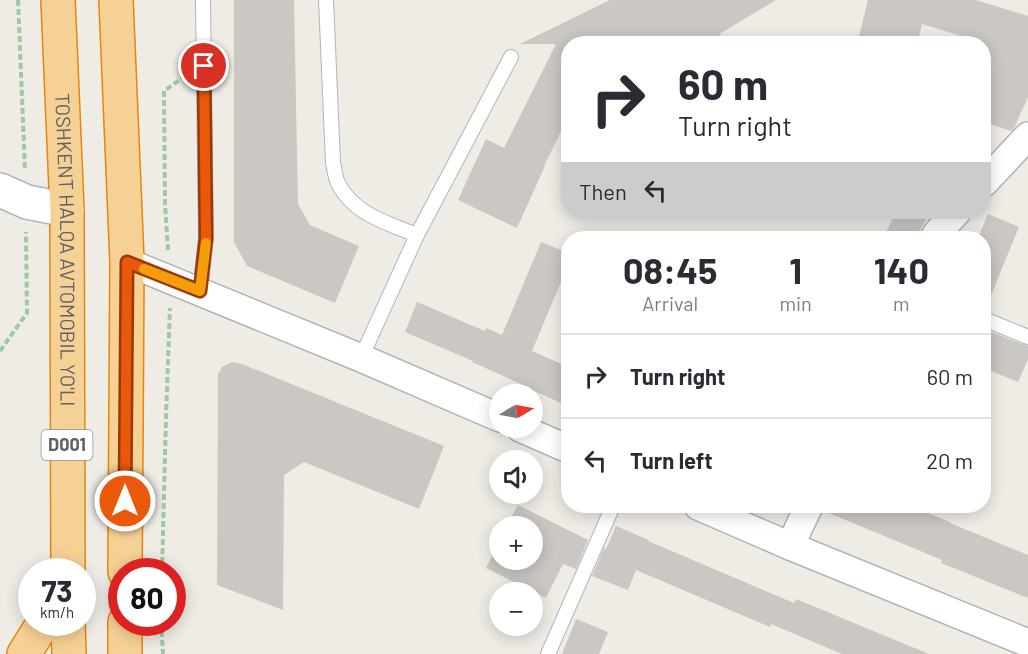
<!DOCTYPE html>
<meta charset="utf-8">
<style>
body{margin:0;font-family:Barlow,sans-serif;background:#f2f2f3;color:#2b2b33;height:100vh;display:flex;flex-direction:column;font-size:22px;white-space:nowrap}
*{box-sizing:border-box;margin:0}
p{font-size:20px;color:#7c7c81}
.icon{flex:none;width:33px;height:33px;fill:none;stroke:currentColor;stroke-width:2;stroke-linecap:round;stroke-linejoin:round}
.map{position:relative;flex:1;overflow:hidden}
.side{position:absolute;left:561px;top:231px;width:430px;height:282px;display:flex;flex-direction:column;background:#fff;border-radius:24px;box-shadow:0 3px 15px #0003}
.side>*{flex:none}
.guide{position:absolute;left:561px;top:36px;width:430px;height:183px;border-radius:24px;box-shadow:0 3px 15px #0003;background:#fff;color:#2b2b33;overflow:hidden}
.needle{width:39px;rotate:80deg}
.controls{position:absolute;left:489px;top:384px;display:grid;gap:12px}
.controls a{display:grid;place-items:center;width:54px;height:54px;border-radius:50%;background:#fff;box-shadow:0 3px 15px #0003;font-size:30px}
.speed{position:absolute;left:18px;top:558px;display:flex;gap:12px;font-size:30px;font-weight:700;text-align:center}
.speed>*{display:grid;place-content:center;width:78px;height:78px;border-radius:50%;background:#fff;box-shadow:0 3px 15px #0003;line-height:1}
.speed small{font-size:15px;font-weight:400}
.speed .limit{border:9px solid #d22;background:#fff;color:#111}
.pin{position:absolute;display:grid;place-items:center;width:51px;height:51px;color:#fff;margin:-26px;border:3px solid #fff;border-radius:50%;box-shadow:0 2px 6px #0007}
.me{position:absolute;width:66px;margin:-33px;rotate:0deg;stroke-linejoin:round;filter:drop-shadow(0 0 4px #0008)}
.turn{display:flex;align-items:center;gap:21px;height:126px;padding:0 18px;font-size:27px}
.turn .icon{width:78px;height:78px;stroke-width:2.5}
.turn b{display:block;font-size:42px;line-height:51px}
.then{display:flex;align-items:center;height:57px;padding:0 18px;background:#0003;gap:12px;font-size:22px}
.eta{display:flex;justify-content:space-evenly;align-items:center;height:102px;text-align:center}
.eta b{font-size:36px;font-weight:700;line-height:42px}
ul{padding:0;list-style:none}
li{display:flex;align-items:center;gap:18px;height:84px;padding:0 18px;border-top:2px solid #e1e1e2}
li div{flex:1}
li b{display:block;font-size:22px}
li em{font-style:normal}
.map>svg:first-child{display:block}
</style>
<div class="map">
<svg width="1028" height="654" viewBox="0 0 1028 654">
<rect width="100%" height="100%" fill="#efece6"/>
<g fill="#cbc7c2">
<path d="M234,0H294L298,204L310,225L359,246L335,303L247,266L234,242Z"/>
<path d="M610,0H776L721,33L716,44H568V117L544,166H545L517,228L458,200L486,139L504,148L556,44H520Z"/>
<path d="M868,0H976L1028,16V97L1014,128L1011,131L984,122V43L922,24L917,44H857Z"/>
<path d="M896,212H930L920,230L918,238H883Z"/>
<path d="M988,214L1019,227L985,310L984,238H978Z"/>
<path d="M541,242L568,253V265L532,351L568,367V387L561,403L521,385V384L472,362L473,361L405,332L417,302L485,331L486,328L502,335Z"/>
<path d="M984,329L1028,346V359L1018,382L984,368Z"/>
<path d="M232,362L242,364L444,446L419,509L304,462L284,475L283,610L217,585L218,374L222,367Z"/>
<path d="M518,505L588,540L576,569L563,564L546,598L486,568L500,540V560H532V526H506Z"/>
<path d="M825,506H911L950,522V523L1028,555V598L941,563L942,560L824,511Z"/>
<path d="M616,526L649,540L648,541L794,603L796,599L929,654H842L771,624L770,627L636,570L628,590L592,576L604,548L606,549Z"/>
<path d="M576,619L608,632L599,654H562Z"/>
</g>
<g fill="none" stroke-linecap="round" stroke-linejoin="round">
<defs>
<g id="lane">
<path d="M326,0L333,162C334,168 335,175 337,181C352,214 387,223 417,235"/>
<path d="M200,291L206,238L203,0"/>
<path d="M984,319L1028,337"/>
<path d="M361,358L417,235L511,57"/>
<path d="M548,654L613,506"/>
</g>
<g id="street">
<path d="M984,183L1028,136"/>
<path d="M934,238L937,233L957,212"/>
<path d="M127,262L361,358L500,418"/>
<path d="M520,428L568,449"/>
<path d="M698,506L790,546L1028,643"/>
<path d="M790,546L809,506"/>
</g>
<path id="secondary" d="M0,190L27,202L67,210"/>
<g id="highway">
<path id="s1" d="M58,0L67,210L68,572"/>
<path d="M116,0L127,262L125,572"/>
<path d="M68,622L69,654"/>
<path d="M125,622V654"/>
<path d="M24,654L44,622"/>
</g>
</defs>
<use href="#lane" stroke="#b1b4b7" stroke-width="16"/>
<use href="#street" stroke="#b1b4b7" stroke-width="30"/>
<use href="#secondary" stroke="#b2b6ba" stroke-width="36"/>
<use href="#highway" stroke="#e6860e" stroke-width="36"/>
<g stroke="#9fc8a5" stroke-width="4" stroke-dasharray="6 3" stroke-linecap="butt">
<path d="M18,0L25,170"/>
<path d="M168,250L165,204L164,91L185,76"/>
<path d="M0,351L27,313L26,232"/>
<path d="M162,572L166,417L170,308"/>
<path d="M161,622L163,654"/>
</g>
<use href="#lane" stroke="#fff" stroke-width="14"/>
<use href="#street" stroke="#fff" stroke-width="27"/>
<use href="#secondary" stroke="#fff" stroke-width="33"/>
<use href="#highway" stroke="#f6d195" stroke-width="33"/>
</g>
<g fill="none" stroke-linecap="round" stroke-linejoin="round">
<defs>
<path id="route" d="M125,501L127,262L200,291L206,238L204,66"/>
</defs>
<use href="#route" stroke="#983908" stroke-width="15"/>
<use href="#route" stroke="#ea580c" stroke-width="10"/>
<path stroke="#f59e0b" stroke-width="10" d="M144,269L200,291L206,243"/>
</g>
<g text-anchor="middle" stroke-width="6" stroke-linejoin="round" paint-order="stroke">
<rect fill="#fff" stroke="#8e9193" stroke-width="1.5" x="41.5" y="430" width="51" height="30" rx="4.5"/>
<g font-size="18" font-weight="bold" fill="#5e6265">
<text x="67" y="451">D001</text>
</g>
<g font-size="20" fill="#5e6265" stroke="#fff">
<text dy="7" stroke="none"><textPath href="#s1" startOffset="250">TOSHKENT HALQA AVTOMOBIL YO'LI</textPath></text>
</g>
</g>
</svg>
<div class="controls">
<a><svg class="needle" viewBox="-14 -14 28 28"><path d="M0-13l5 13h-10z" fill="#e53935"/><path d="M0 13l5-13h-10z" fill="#7c7c81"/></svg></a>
<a><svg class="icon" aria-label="sound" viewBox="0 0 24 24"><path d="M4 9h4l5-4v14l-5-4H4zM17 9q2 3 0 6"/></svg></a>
<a>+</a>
<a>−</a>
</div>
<div class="speed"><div>73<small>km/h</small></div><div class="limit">80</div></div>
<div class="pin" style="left:204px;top:66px;background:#d93025"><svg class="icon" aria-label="arrive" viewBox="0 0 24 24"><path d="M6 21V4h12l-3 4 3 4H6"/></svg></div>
<svg class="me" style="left:125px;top:501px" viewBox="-20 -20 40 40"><circle r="17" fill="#ea580c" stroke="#fff" stroke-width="3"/><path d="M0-11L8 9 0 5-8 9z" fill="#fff"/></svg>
<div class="guide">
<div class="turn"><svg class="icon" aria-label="right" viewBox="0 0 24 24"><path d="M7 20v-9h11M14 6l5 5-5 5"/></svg><div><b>60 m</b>Turn right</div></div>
<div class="then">Then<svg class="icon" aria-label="left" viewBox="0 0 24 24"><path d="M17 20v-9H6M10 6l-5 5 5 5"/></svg></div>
</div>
<section class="side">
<div class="eta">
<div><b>08:45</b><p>Arrival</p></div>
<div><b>1</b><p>min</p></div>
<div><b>140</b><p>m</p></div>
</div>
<ul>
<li><svg class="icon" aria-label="right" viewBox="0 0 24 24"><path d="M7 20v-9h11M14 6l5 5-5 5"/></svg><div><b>Turn right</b></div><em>60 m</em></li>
<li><svg class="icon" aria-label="left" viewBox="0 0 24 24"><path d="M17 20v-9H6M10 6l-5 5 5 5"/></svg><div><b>Turn left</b></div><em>20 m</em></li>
</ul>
</section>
</div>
